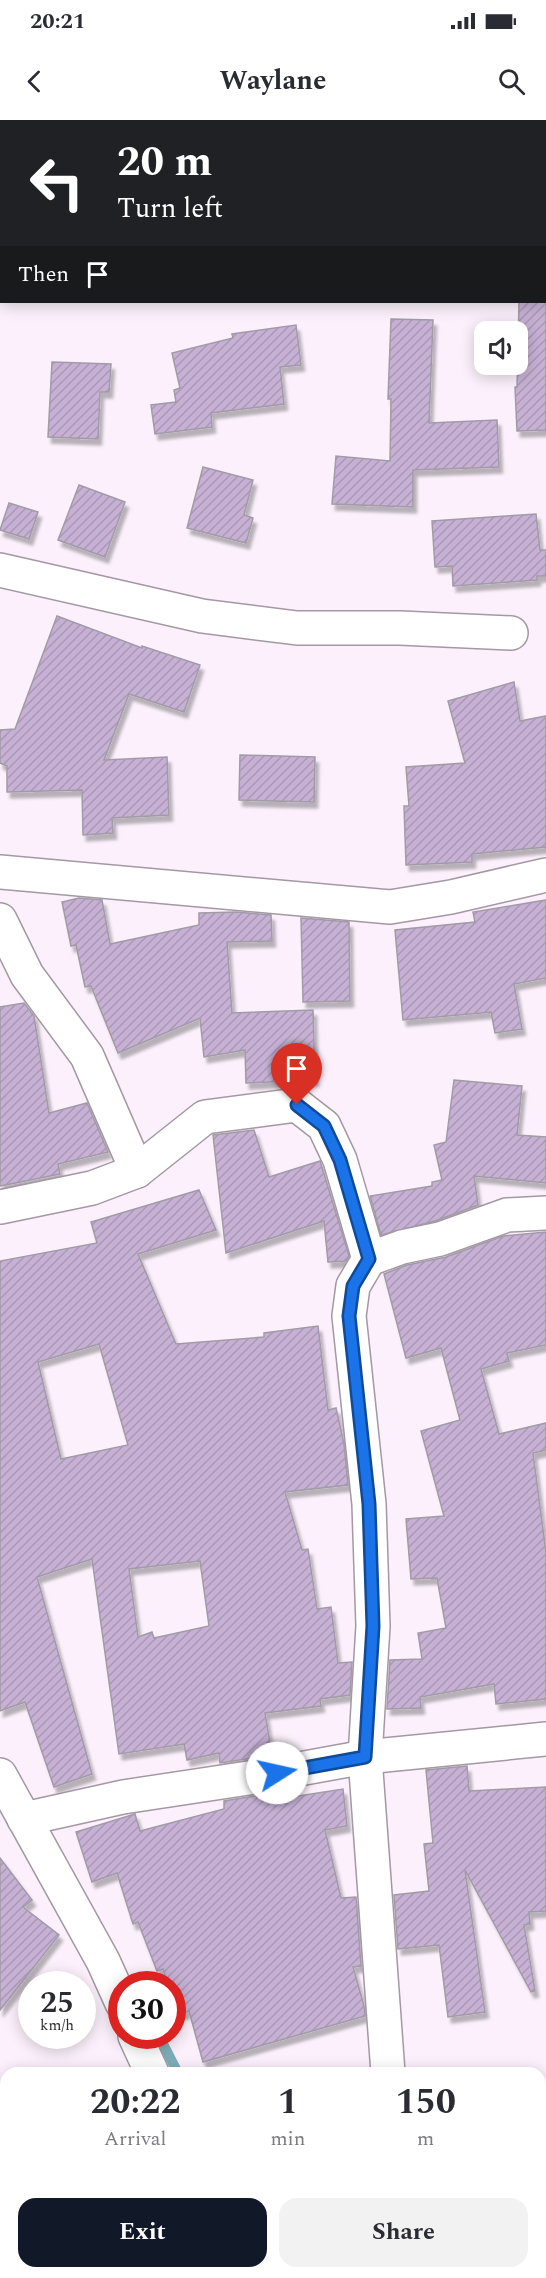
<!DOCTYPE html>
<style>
body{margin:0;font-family:Spectral,serif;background:#f2f2f3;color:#2b2b33;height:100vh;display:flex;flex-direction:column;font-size:22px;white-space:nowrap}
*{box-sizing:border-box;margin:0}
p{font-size:20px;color:#7c7c81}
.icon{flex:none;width:33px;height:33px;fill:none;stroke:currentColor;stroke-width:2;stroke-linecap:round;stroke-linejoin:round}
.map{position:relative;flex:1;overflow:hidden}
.drawer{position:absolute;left:0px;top:1947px;width:546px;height:212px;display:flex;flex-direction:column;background:#fff;border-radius:18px 18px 0 0;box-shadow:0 3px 15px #0003}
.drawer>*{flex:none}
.banner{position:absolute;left:0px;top:0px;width:546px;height:183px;box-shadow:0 3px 15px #0003;background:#202124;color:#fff;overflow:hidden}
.controls{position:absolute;left:474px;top:201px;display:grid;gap:12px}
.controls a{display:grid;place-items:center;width:54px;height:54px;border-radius:12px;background:#fff;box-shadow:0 3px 15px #0003;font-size:30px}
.speed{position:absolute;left:18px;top:1851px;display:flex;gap:12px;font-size:30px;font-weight:700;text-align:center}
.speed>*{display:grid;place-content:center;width:78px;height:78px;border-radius:50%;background:#fff;box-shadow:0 3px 15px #0003;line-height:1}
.speed small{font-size:15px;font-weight:400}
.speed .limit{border:9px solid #d22;background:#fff;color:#111}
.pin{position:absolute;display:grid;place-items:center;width:51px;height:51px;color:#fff;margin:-62px -26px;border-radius:50% 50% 50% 0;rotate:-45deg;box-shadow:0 0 6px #0007}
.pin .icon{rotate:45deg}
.me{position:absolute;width:66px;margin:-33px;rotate:80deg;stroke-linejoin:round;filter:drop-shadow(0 0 4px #0008)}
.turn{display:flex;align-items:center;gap:21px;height:126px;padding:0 18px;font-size:27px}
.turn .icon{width:78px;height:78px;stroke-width:2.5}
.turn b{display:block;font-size:42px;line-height:51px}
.then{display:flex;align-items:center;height:57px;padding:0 18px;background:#0003;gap:12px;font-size:22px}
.eta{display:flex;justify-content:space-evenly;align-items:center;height:102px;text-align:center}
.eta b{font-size:36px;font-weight:700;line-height:42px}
.cta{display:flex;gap:12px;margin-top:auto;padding:12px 18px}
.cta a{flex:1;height:69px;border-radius:18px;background:#111827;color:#fff;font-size:24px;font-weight:700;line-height:69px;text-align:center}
.cta a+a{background:#f2f2f3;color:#2b2b33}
.status{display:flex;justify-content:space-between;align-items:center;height:42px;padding:0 30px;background:#fff;direction:ltr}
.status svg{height:16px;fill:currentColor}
header{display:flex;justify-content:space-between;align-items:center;height:78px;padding:0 18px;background:#fff;font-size:27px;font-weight:700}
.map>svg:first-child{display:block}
</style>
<div class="status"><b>20:21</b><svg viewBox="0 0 49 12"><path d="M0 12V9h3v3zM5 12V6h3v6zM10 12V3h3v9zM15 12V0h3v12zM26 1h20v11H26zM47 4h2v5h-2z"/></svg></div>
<header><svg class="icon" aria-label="back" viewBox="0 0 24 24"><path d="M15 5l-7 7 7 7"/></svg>Waylane<svg class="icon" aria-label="search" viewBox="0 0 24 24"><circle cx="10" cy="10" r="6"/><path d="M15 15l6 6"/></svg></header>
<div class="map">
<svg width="546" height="2158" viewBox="0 0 546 2158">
<defs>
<pattern id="building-hatch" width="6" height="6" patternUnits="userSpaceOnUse" patternTransform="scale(1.5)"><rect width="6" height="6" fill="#c6b1d4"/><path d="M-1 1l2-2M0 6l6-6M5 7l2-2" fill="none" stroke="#aa98b6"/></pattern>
<filter id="shadow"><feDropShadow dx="3.5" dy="6" stdDeviation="1.5" flood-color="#0004"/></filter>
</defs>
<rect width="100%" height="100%" fill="#fbf0fb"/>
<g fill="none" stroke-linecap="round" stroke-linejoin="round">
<g stroke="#7daeba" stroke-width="10">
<path d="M482,0L486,2"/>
<path d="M544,23L546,24"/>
<path d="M159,1916L178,1953"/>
</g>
</g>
<g fill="url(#building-hatch)" stroke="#a29ba7" stroke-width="1.5" fill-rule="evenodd" filter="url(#shadow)">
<path d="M519,182H546V310L517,311L515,267H517Z"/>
<path d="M391,199L433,200L429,303L497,300L499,347L413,350V387L332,384L336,336L390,341L391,279H388Z"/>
<path d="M296,205L301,245L280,247L284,284L211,293L212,307L155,314L151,285L176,282L174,270L180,268L172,233L233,218L232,214Z"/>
<path d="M52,242L111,244L109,272H100L98,319L48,317Z"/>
<path d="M203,347L253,360L244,395L253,398L246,423L187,408Z"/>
<path d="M79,365L125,382L105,437L58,420Z"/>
<path d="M9,383L38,392L29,419L0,410Z"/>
<path d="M536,394L540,430H546V456H537V460L453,466L452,446L435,447L432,401Z"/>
<path d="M57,496L142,528V526L200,545L184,592L129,574L104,640L167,637L169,695L112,698L113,713L83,715L82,670L7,672V646L0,643V610L15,609Z"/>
<path d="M514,562L520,601L546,596V727L472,734V742L406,745L404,686H409L406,647L465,643L448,581Z"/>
<path d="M240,635L315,637L314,682L239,680Z"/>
<path d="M79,778L102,780L110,824L199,805V793L236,792L271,795L272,821L227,822L232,893L313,890L315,960L246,963L245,930L204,937L200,898L118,933L91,866L85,867L76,825L71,826L62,782Z"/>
<path d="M546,780V858L514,864L522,909L495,913L491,892L403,900L395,810L475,802L473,792Z"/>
<path d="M301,798L349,802L350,881L303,882Z"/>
<path d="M24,883L34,896L49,993L87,983L108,1032L58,1044L60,1054L0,1066V887Z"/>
<path d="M454,960L522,966L517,1015L546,1017V1063L474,1056L478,1085L435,1101L381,1115L370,1076L432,1066V1062L442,1060L434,1025L446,1022Z"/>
<path d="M254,1010L269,1057L320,1041L349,1136L346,1141L328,1142L324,1101L226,1133L213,1015Z"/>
<path d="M199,1070L216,1110L138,1134L176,1224L264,1217V1213L318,1206L328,1290L336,1288L344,1324L348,1365L285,1372L302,1430L308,1429L317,1489L331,1487L338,1543L352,1542L350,1575L320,1579L321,1586L265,1593L272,1635L220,1643L219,1633L187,1640L184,1624L119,1634L92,1439L37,1457L92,1654L54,1667L25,1582L0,1591V1141L97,1123L91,1102ZM99,1224L128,1325L61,1339L38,1242ZM200,1441L209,1506L154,1518L152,1512L138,1517L129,1449Z"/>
<path d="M546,1112V1225L507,1233L509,1241L481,1249L499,1314L546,1303V1330L533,1333L546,1433V1579L496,1584L494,1564L420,1577L421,1588L387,1589L390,1540L422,1539L418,1513L446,1508L437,1458L411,1459L406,1399L444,1396L421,1311L460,1300L441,1228L406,1238L384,1154L407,1145L446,1137L503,1116Z"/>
<path d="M467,1646L469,1671L546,1667V1791L529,1792L530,1804L524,1805L535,1871L531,1872L465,1750L485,1892L448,1897L439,1825L398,1829L394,1775L429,1771L424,1724L433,1723L426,1650Z"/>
<path d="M343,1669L347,1706L325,1710L341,1778L356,1777L361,1846L353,1847L364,1886L365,1896L203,1942L189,1891L178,1895L172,1878V1864H168L163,1849L157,1851L138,1802L133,1804L117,1753L92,1762L76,1712L135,1694L140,1711L224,1689V1681L285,1671V1678Z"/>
<path d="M0,1738L32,1780L23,1787L59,1815L0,1890Z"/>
</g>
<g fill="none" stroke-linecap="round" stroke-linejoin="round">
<defs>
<g id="street">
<path d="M539,0L542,2"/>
<path d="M0,450L202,496L297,508H400L511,513"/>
<path d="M0,752L390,787L451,777L546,755"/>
<path d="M0,800L27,855L87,936L137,1051"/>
<path d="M0,1087L92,1068L137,1051L205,997L297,985L324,1006L340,1040L369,1139"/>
<path d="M0,1655L103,1841L122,1883"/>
<path d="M24,1699L123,1677L255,1657L365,1637L546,1619"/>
<path d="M135,1916L152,1953"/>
<path d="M388,1953L365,1637L373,1506L369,1384L349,1196L353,1166L369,1139L402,1127L440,1119L507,1095L546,1093"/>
<path d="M540,2095L546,2092"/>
<path d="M238,2152L241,2158"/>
<path d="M404,2152V2158"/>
<path d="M458,2158L464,2152"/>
</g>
</defs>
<use href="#street" stroke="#a398a3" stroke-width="36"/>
<use href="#street" stroke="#fff" stroke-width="33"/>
</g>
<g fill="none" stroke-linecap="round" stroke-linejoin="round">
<defs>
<path id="route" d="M277,1653L365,1637L373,1506L369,1384L349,1196L353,1166L369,1139L340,1040L324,1006L297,985"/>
</defs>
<use href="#route" stroke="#114b97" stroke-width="15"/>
<use href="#route" stroke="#1a73e8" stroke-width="10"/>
</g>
</svg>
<div class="controls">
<a><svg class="icon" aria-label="sound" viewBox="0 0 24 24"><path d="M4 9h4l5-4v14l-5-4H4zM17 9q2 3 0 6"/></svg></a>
</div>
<div class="speed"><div>25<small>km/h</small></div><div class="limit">30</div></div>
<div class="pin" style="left:297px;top:985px;background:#d93025"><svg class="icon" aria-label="arrive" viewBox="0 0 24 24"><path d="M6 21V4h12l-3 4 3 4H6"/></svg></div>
<svg class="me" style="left:277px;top:1653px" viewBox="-20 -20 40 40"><circle r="19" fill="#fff"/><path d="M0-13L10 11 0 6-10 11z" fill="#1a73e8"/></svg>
<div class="banner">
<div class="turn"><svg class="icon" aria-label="left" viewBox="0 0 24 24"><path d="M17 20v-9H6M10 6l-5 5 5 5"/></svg><div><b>20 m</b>Turn left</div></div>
<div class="then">Then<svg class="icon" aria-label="arrive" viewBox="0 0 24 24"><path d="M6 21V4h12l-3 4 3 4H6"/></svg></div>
</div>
<section class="drawer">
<div class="eta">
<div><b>20:22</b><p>Arrival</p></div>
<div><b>1</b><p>min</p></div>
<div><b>150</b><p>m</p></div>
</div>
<div class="cta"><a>Exit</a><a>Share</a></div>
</section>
</div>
